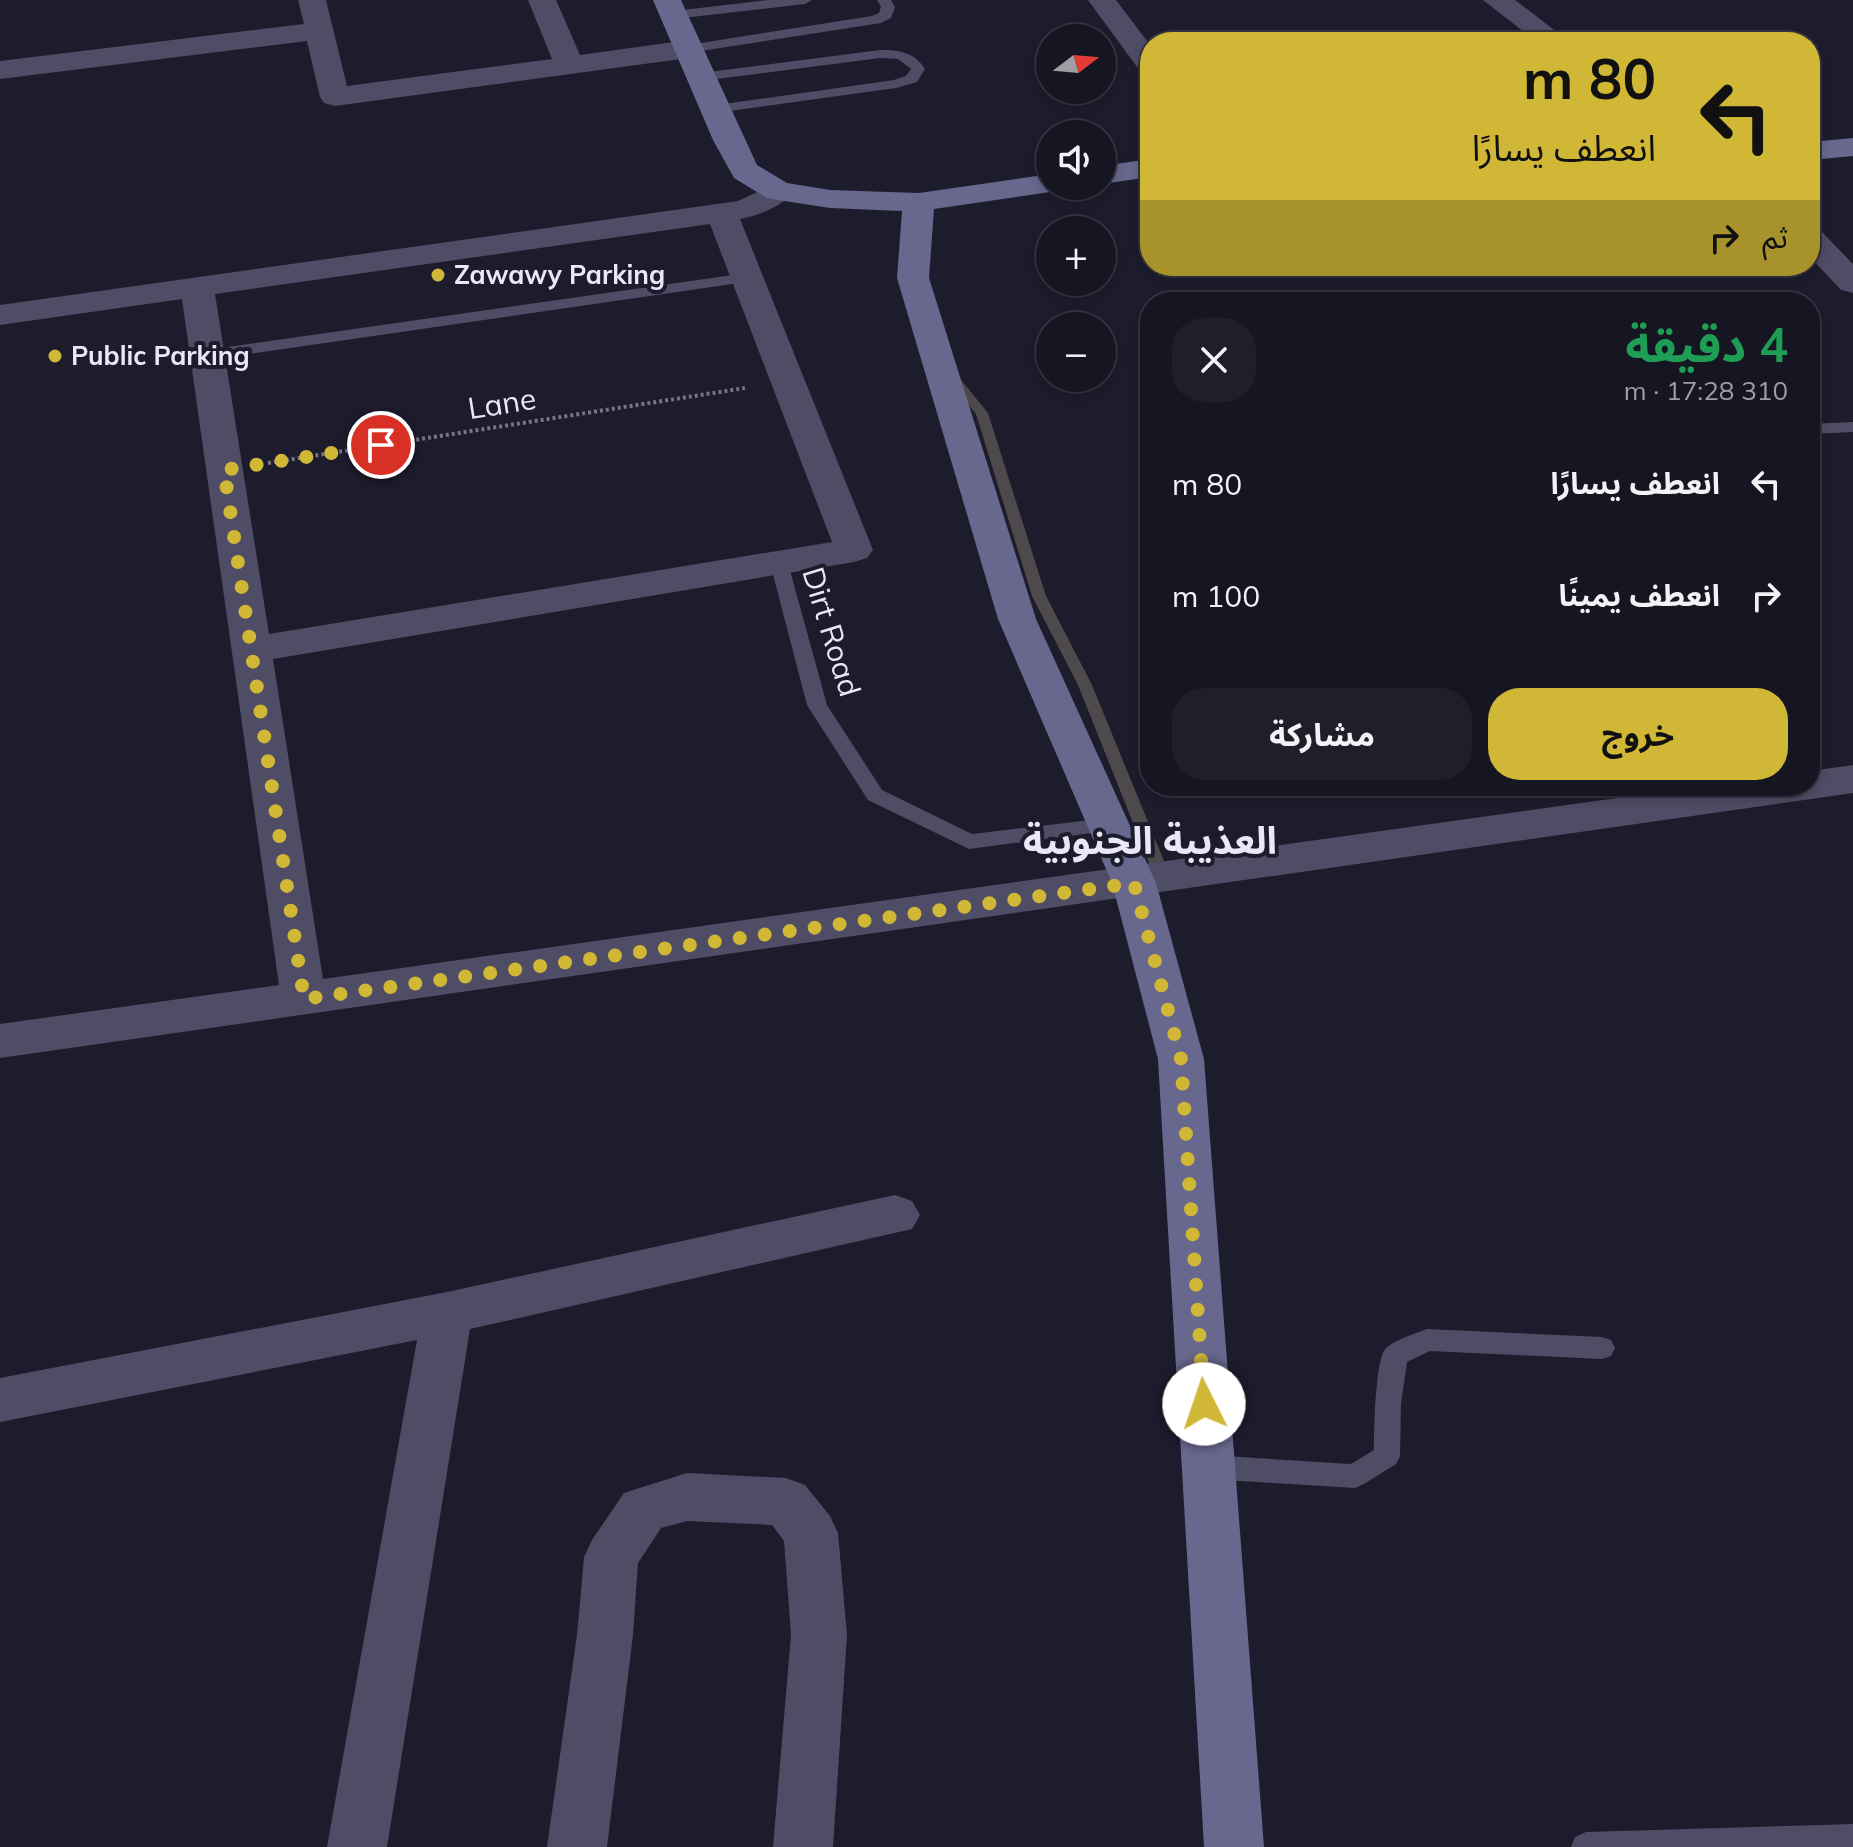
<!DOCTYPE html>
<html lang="ar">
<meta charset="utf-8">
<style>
body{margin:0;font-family:Mulish,"Noto Sans Arabic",sans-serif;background:#1f1e2a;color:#f1f3f6;direction:rtl;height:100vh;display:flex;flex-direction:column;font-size:30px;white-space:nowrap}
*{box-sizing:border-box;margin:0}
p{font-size:26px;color:#9e9fa5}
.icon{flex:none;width:44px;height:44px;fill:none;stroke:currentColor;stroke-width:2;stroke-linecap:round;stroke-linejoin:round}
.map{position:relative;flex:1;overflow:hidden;direction:ltr}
.sheet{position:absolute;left:1140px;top:292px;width:680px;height:504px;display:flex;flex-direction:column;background:#161522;border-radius:32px;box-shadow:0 4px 12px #0003,0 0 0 2px #353440;direction:rtl}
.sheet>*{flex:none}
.guide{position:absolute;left:1140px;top:32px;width:680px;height:244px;border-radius:32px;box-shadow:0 4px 12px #0003,0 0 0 2px #353440;direction:rtl;background:#d1b736;color:#111;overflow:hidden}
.needle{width:52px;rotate:74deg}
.tools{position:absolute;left:1036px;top:24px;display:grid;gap:16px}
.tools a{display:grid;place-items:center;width:80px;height:80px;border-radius:50%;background:#161522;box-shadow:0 4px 12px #0003,0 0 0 2px #353440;font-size:40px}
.pin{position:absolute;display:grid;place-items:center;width:68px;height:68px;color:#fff;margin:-34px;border:4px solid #fff;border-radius:50%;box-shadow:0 2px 8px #0007}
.me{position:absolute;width:88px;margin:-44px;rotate:356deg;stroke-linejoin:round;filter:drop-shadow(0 0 6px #0008)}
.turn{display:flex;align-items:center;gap:28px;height:168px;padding:0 32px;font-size:36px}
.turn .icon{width:104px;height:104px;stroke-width:2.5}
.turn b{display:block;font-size:56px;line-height:68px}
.then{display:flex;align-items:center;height:76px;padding:0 32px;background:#0003;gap:16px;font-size:30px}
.round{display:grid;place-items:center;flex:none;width:84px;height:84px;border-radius:32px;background:#1f1e2a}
.head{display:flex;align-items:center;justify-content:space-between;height:136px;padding:0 32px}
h1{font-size:48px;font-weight:700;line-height:60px;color:#1e9e55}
.button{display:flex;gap:16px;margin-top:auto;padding:16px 32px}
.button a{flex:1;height:92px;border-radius:32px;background:#d1b736;color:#111;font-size:32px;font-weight:700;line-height:92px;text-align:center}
.button a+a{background:#1f1e2a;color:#f1f3f6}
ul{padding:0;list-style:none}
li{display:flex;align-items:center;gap:24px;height:112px;padding:0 32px}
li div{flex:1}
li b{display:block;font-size:30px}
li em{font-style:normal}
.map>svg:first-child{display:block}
</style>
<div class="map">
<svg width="1853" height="1847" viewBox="0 0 1853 1847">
<rect width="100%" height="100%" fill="#1d1c2d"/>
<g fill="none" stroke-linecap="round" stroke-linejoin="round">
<path fill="#4e494a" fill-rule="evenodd" d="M953,374L957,375L988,413L1046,596L1092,685L1171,878L1169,882L1163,884L1155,878L1078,685L1032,596L976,414L947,378Z"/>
<path stroke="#767584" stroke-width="4" stroke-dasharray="3 3" stroke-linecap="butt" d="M268,463L745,388"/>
<g fill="#4e4d65" fill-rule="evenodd">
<path d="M768,0H812L805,4L674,19L667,15L674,11Z"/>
<path d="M877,0H891L895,7L891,18L881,23L688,53L681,49L688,45L872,16L879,13L881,7Z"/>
<path d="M880,50C900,50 914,52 925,69L917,82L896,88L715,113L708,109L710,106L894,80L906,76L911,69L898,59L880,58L701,81L694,77L701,73Z"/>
<path d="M747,273L753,275L755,278L753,281L207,360L198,355L207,350Z"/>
<path d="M1853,422V432L1810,434V424Z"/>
<path d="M779,557L788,563L827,705L882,790L972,834L1108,818L1115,820L1119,825L1115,830L969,849L868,800L807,705L770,563Z"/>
<path d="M1427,1329L1602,1337L1611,1340L1615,1348L1611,1356L1602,1359L1430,1351L1407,1362L1401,1404L1400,1456L1396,1464L1364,1484L1355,1488L1208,1479L1199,1475L1195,1467L1199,1459L1208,1455L1351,1464L1374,1450C1374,1432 1375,1359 1386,1348C1395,1340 1416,1333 1427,1329Z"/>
<path d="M1853,1824V1847H1571L1575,1837L1586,1832Z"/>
</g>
<g fill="#4e4d65" fill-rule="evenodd">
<path d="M298,0H326L347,86L552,59L528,0H556L580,55L688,40L698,43L702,49L698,55L688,58L335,106L324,103L320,97L307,41L0,79V61L304,24Z"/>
<path d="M1088,0H1116L1150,45V74L1140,71Z"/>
<path d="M1483,0H1515L1570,42H1537Z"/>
<path d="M778,182L789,184L794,191C783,206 758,216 740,219L873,550L867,558L854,562L273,659L323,979L1703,786H1810V771L1853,765V793L0,1058V1024L279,985L182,299L0,325V305L738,201ZM710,224L832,542L269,634L215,294Z"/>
<path d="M1810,228L1821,231L1853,264V293L1841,290L1810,257Z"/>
<path d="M895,1195L912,1201L920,1215L912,1229L470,1329L387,1847H327L417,1340L0,1422V1378L447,1292Z"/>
<path d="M687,1473L786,1478L805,1485L830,1516L838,1533L847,1635L833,1847H773L791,1635L784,1541L772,1525L687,1521L661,1528L638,1563L633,1635L607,1847H547L577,1635L584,1557L592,1540L624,1493Z"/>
</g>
<g fill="#68678e" fill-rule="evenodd">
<path d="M653,0H681L757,165L787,183L830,190L919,193L1050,174V186H1064L1050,192L934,209L929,278L1036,619L1156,883L1204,1059L1264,1847H1204L1158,1059L1112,883L998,619L897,278L902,211L830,208L778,200L767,198L734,178L713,140Z"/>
<path d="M1853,138V156L1810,160V142Z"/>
<path d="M1150,159V177L1102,184V166Z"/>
</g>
</g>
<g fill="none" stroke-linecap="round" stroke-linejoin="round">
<path stroke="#d1b736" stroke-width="14" stroke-dasharray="0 25.2" d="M381,445L224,470L304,999L1134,883L1181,1059L1204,1404"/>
</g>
<g fill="#d1b736" stroke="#1d1c2d" stroke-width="3">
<circle cx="438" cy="275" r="8"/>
<circle cx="55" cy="356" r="8"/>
</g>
<g text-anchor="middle" stroke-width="8" stroke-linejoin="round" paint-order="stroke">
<g font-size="26" font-weight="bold" fill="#e9e9f6" stroke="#1d1c2d" text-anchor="start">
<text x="454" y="284">Zawawy Parking</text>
<text x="71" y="365">Public Parking</text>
</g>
<g font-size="30" fill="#e9e9f6" stroke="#1d1c2d">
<text transform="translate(502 404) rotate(-9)" y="10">Lane</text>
<text transform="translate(831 632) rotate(73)" y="10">Dirt Road</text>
</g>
<g font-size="38" font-weight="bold" fill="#e9e9f6" stroke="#1d1c2d">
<text x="1150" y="854">العذيبة الجنوبية</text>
</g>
</g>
</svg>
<div class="tools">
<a><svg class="needle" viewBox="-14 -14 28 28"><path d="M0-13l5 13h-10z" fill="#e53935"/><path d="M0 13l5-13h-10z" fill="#9e9fa5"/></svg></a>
<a><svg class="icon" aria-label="sound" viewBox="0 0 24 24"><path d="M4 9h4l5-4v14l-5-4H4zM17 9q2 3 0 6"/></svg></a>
<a>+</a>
<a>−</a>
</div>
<div class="pin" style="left:381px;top:445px;background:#d93025"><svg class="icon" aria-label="arrive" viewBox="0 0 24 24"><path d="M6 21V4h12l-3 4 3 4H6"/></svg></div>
<svg class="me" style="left:1204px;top:1404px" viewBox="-20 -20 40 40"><circle r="19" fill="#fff"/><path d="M0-13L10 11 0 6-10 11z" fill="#d1b736"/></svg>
<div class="guide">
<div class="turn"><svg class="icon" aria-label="left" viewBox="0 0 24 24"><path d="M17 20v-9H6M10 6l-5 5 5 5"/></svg><div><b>80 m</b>انعطف يسارًا</div></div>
<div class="then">ثم<svg class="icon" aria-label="right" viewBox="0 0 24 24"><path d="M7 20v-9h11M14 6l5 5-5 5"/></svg></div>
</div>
<section class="sheet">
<div class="head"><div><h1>4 دقيقة</h1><p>310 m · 17:28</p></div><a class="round"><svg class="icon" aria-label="close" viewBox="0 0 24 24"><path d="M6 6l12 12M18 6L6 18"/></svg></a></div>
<ul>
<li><svg class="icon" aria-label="left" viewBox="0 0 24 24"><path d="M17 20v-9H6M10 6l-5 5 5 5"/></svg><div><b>انعطف يسارًا</b></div><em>80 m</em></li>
<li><svg class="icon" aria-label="right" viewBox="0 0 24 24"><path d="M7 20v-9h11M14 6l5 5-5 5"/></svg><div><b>انعطف يمينًا</b></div><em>100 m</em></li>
</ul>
<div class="button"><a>خروج</a><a>مشاركة</a></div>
</section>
</div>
